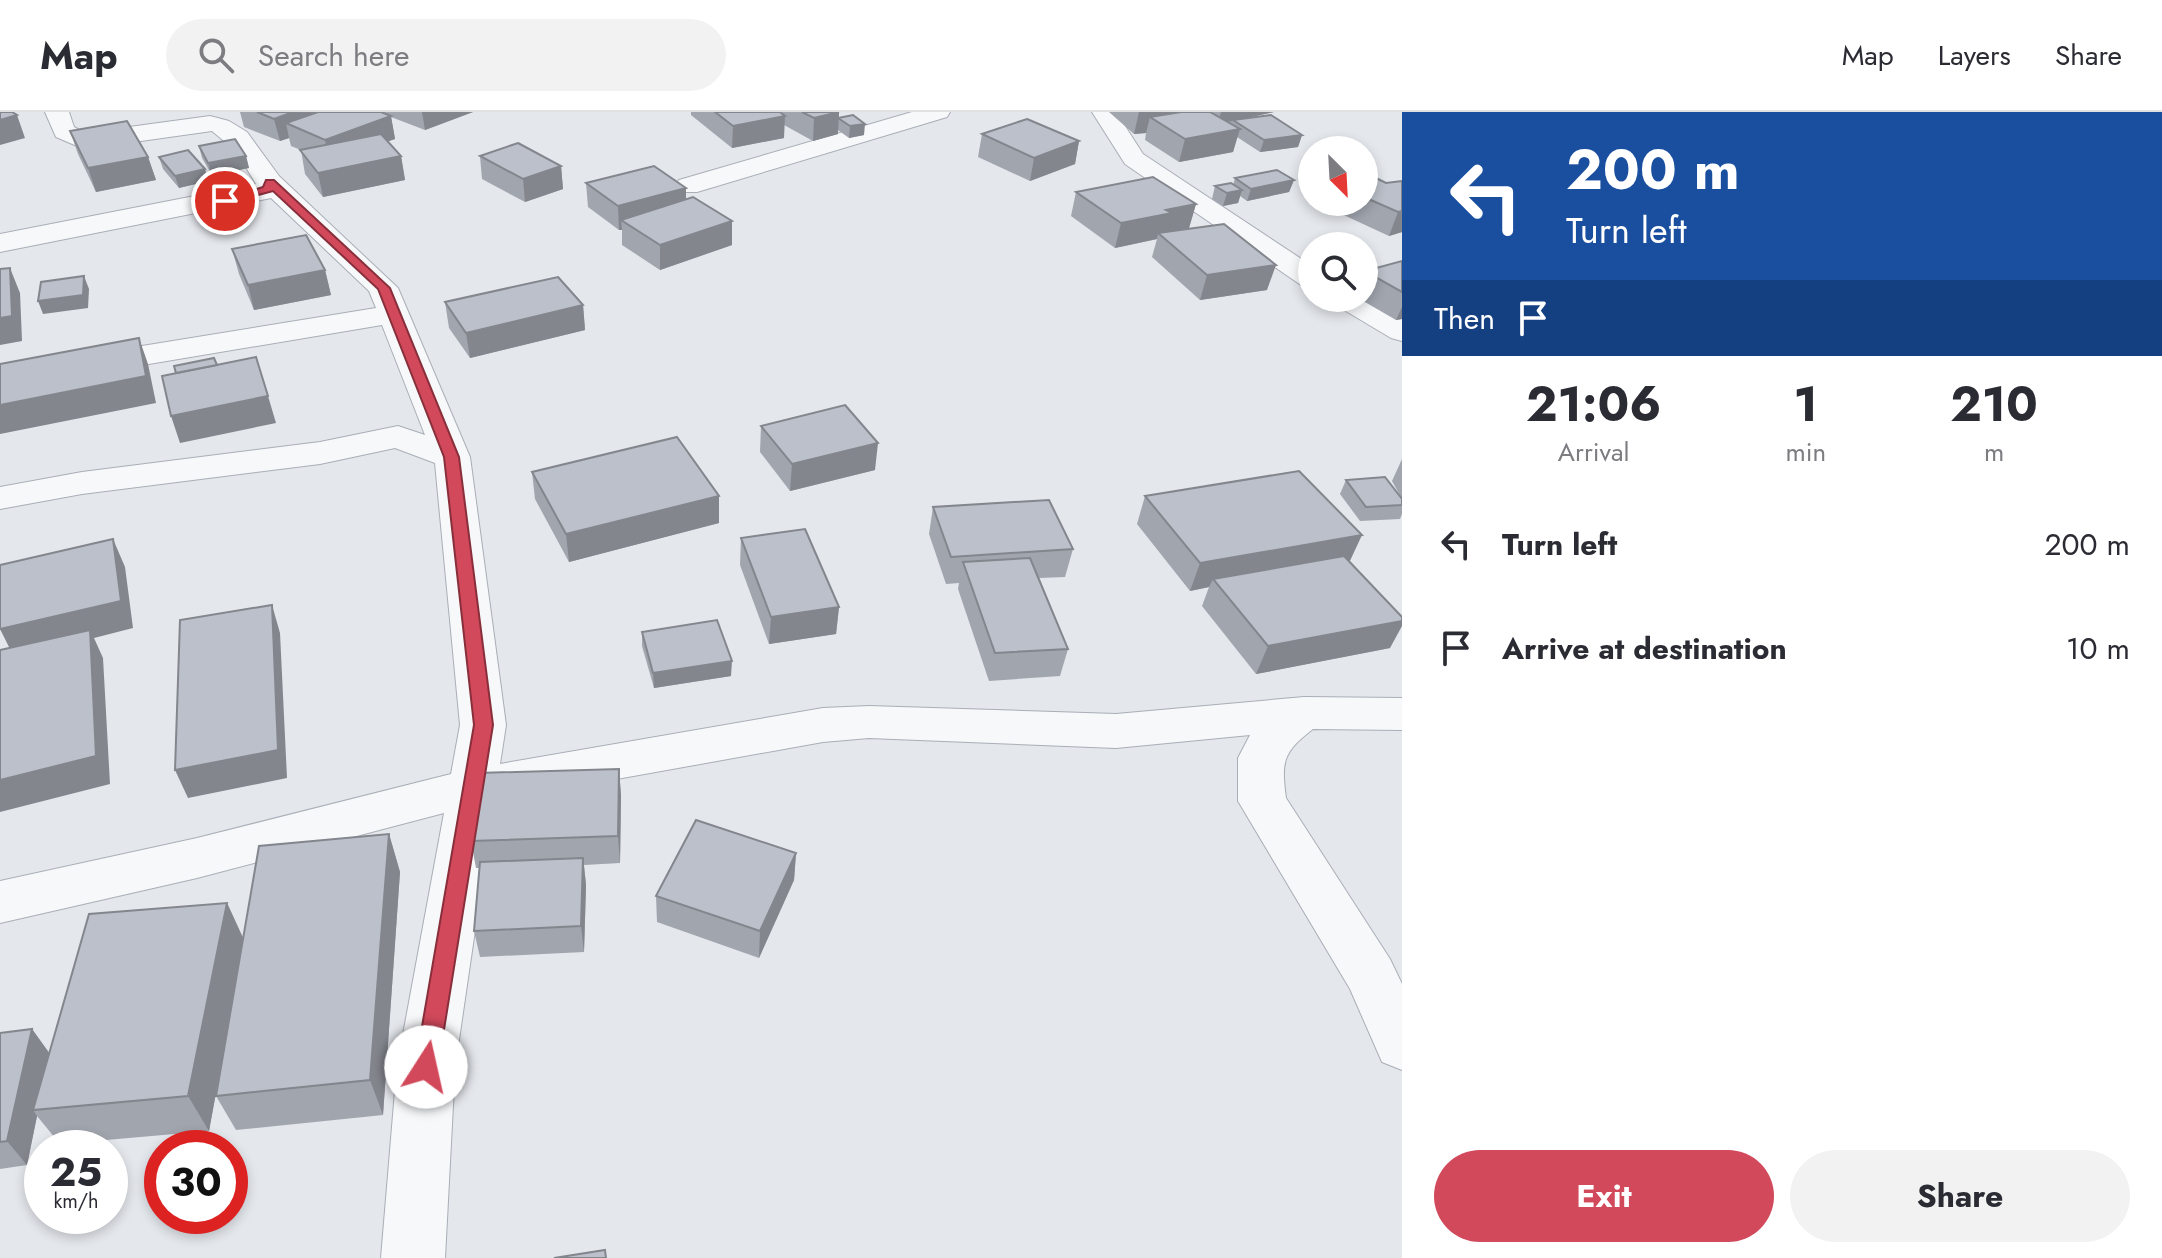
<!DOCTYPE html>
<style>
body{margin:0;font-family:Jost,sans-serif;background:#f2f2f3;color:#2b2b33;height:100vh;display:flex;flex-direction:column;font-size:30px;white-space:nowrap}
*{box-sizing:border-box;margin:0}
p{font-size:26px;color:#7c7c81}
.icon{flex:none;width:44px;height:44px;fill:none;stroke:currentColor;stroke-width:2;stroke-linecap:round;stroke-linejoin:round}
.map{position:relative;flex:1;overflow:hidden}
.details{display:flex;flex-direction:column;background:#fff;width:760px}
.details>*{flex:none}
.guide{background:#1a4fa0;color:#fff;overflow:hidden}
.needle{width:52px;rotate:156deg}
.fabs{position:absolute;left:1298px;top:24px;display:grid;gap:16px}
.fabs a{display:grid;place-items:center;width:80px;height:80px;border-radius:50%;background:#fff;box-shadow:0 4px 12px #0003;font-size:40px}
.speed{position:absolute;left:24px;top:1018px;display:flex;gap:16px;font-size:40px;font-weight:700;text-align:center}
.speed>*{display:grid;place-content:center;width:104px;height:104px;border-radius:50%;background:#fff;box-shadow:0 4px 12px #0003;line-height:1}
.speed small{font-size:20px;font-weight:400}
.speed .limit{border:12px solid #d22;background:#fff;color:#111}
.pin{position:absolute;display:grid;place-items:center;width:68px;height:68px;color:#fff;margin:-34px;border:4px solid #fff;border-radius:50%;box-shadow:0 2px 8px #0007}
.me{position:absolute;width:88px;margin:-44px;rotate:10deg;stroke-linejoin:round;filter:drop-shadow(0 0 6px #0008)}
.turn{display:flex;align-items:center;gap:28px;height:168px;padding:0 32px;font-size:36px}
.turn .icon{width:104px;height:104px;stroke-width:2.5}
.turn b{display:block;font-size:56px;line-height:68px}
.then{display:flex;align-items:center;height:76px;padding:0 32px;background:#0003;gap:16px;font-size:30px}
.eta{display:flex;justify-content:space-evenly;align-items:center;height:136px;text-align:center}
.eta b{font-size:48px;font-weight:700;line-height:56px}
.button{display:flex;gap:16px;margin-top:auto;padding:16px 32px}
.button a{flex:1;height:92px;border-radius:48px;background:#d1495b;color:#fff;font-size:32px;font-weight:700;line-height:92px;text-align:center}
.button a+a{background:#f2f2f3;color:#2b2b33}
ul{padding:0;list-style:none}
li{display:flex;align-items:center;gap:24px;height:104px;padding:0 32px}
li div{flex:1}
li b{display:block;font-size:30px}
li em{font-style:normal}
header{display:flex;align-items:center;gap:48px;box-sizing:border-box;height:112px;padding:0 40px;background:#fff;border-bottom:2px solid #e1e1e2}
header strong{font-size:38px}
nav{display:flex;gap:44px;margin-inline-start:auto;font-size:28px}
.search{width:560px;height:72px;background:#f2f2f3;display:flex;align-items:center;gap:20px;box-sizing:border-box;padding:0 28px;border-radius:44px;color:#7c7c81;font-size:30px}
main{display:flex;flex:1;min-height:0}
.map>svg:first-child{display:block}
</style>
<header>
<strong>Map</strong>
<div class="search"><svg class="icon" aria-label="search" viewBox="0 0 24 24"><circle cx="10" cy="10" r="6"/><path d="M15 15l6 6"/></svg>Search here</div>
<nav><a>Map</a><a>Layers</a><a>Share</a></nav>
</header>
<main>
<div class="map">
<svg width="1402" height="1146" viewBox="0 0 1402 1146">
<rect width="100%" height="100%" fill="#e4e7ec"/>
<g fill="none" stroke-linecap="round" stroke-linejoin="round">
<defs>
<g id="street">
<path d="M45,0H69L74,15L85,21L210,4L229,9L247,20L279,64L398,176L470,345L506,613L500,652L823,596L869,594L1116,602L1304,585L1402,586V618L1313,617C1283,640 1281,649 1286,686L1390,847L1402,872V958L1382,950L1350,877L1238,689V646L1250,623L1116,636L869,626L823,630L494,689L455,955L445,1146H381L397,955L444,701L197,766L0,811V769L197,726L451,662L460,613L435,351L395,336L320,352L82,382L0,397V375L82,360L320,330L398,314L425,323L382,213L0,277V257L376,196L369,179L271,86L0,140V122L256,72L236,39L212,19L84,37L56,25Z"/>
<path d="M912,0H950L947,5L697,80H679L675,74L679,68Z"/>
<path d="M1092,0H1116L1143,42L1312,154V176L1301,173L1125,52Z"/>
<path d="M1364,184L1402,206V229L1391,226L1334,192L1330,186Z"/>
</g>
</defs>
<use href="#street" stroke="#a9aeb7" stroke-width="2"/>
<use href="#street" fill="#f7f8fa" fill-rule="evenodd"/>
</g>
<g fill="#a1a5ae">
<path d="M240,0H381L384,1V0H473L425,18L391,5L395,27L387,29L401,44L405,68L323,85L305,62L301,38L291,34L289,26L280,29L244,15Z"/>
<path d="M691,0H839V6L864,23L849,26L838,18V22L813,29L784,13V26L732,36L691,3Z"/>
<path d="M1109,0H1274L1242,7L1302,23L1298,35L1260,40L1237,25L1233,40L1179,50L1145,28L1146,21L1134,22Z"/>
<path d="M70,19L148,45L156,68L96,80L78,42Z"/>
<path d="M982,22L1079,29L1075,52L1030,69L978,45Z"/>
<path d="M199,34L246,44L249,56L212,63L202,46Z"/>
<path d="M480,44L561,54L563,77L525,90L482,67Z"/>
<path d="M159,45L205,57L208,69L179,76L163,57Z"/>
<path d="M1364,61L1386,71L1402,69V120L1389,124L1322,93L1323,90H1364Z"/>
<path d="M1235,66L1294,68L1289,80L1247,89L1240,84L1238,91L1223,94L1212,87L1215,74L1233,73Z"/>
<path d="M586,71L686,76V87L732,133L660,158L622,133V118H619L588,95Z"/>
<path d="M1076,80L1196,92L1189,116L1267,178L1200,188L1152,145L1157,127L1115,136L1071,104Z"/>
<path d="M232,137L325,158L331,183L254,198L239,162Z"/>
<path d="M1402,149V207L1396,208L1358,186H1364V162L1365,159Z"/>
<path d="M445,190L583,193L585,218L470,246L449,216Z"/>
<path d="M761,314L875,358L790,379L760,340Z"/>
<path d="M1402,347V387L1392,369Z"/>
<path d="M532,360L719,411L569,450L535,387Z"/>
<path d="M1346,368L1402,387V402L1400,407L1360,409L1340,382Z"/>
<path d="M1145,384L1349,450L1390,536L1256,562L1202,494L1209,475L1190,479L1137,412Z"/>
<path d="M933,395L1073,437L1065,465L1039,466L1068,537L1060,564L989,569L958,477L959,471L946,472L929,422Z"/>
<path d="M741,426L839,495L836,522L769,532L740,453Z"/>
<path d="M642,520L731,564L654,576L642,534Z"/>
<path d="M619,657L621,684L620,751L584,753L586,773L584,840L480,845L474,819L480,756H476L471,729Z"/>
<path d="M389,722L400,760L383,1003L236,1018L216,984L229,909L209,1019L60,1032L37,1004L27,1053L0,1057V921L32,917L49,941L227,791L243,826Z"/>
<path d="M796,741L794,768L759,846L657,810L656,784Z"/>
</g>
<g fill="#83868d">
<path d="M293,0H327L286,11L289,26L280,29L274,7Z"/>
<path d="M422,0H473L425,18Z"/>
<path d="M839,0L838,22L813,29L814,6Z"/>
<path d="M1139,0H1197L1150,5L1146,21L1134,22Z"/>
<path d="M1221,0H1274L1218,12Z"/>
<path d="M17,3L25,26L0,33V8Z"/>
<path d="M391,4L395,27L329,51L325,28Z"/>
<path d="M785,4L784,26L732,36L733,14Z"/>
<path d="M865,12L864,23L849,26L850,14Z"/>
<path d="M1240,17L1233,40L1179,50L1185,27Z"/>
<path d="M1302,23L1298,35L1260,40L1264,28Z"/>
<path d="M1079,29L1075,52L1030,69L1034,46Z"/>
<path d="M246,44L249,56L212,63L208,51Z"/>
<path d="M401,44L405,68L323,85L318,61Z"/>
<path d="M148,45L156,68L96,80L88,56Z"/>
<path d="M561,54L563,77L525,90L523,67Z"/>
<path d="M205,57L208,69L179,76L175,64Z"/>
<path d="M1294,68L1289,80L1247,89L1251,77Z"/>
<path d="M686,76V99L621,108L622,118H619L618,94Z"/>
<path d="M1242,78L1238,91L1223,94L1227,81Z"/>
<path d="M1196,92L1189,116L1158,121L1157,127L1115,136L1121,111L1166,98Z"/>
<path d="M1402,99V120L1389,124L1398,100Z"/>
<path d="M732,109V133L660,158V133Z"/>
<path d="M1276,153L1267,178L1200,188L1207,163Z"/>
<path d="M10,156L20,181L22,229L0,233V206Z"/>
<path d="M325,158L331,183L254,198L248,173Z"/>
<path d="M84,164L89,177L88,196L43,202L38,189Z"/>
<path d="M583,193L585,218L470,246L466,221Z"/>
<path d="M1402,195V207L1396,208Z"/>
<path d="M139,226L148,252L156,291L0,322V293Z"/>
<path d="M268,284L276,311L180,331L171,304Z"/>
<path d="M878,331L875,358L790,379L792,352Z"/>
<path d="M719,384V411L569,450L566,422Z"/>
<path d="M1362,423L1349,451L1213,467L1209,475L1190,479L1200,451Z"/>
<path d="M113,427L125,455L133,516L94,526L103,546L110,672L0,700V668L14,545L0,517Z"/>
<path d="M272,493L280,521L287,666L188,686L175,658Z"/>
<path d="M839,495L836,522L769,532L771,505Z"/>
<path d="M1402,509V514L1390,536L1256,562L1268,534Z"/>
<path d="M732,549L731,564L654,576L653,561Z"/>
<path d="M619,657L621,684L620,751L618,724Z"/>
<path d="M389,722L400,760L383,1003L370,968Z"/>
<path d="M796,741L794,768L759,846L760,819Z"/>
<path d="M583,746L586,773L584,840L581,814Z"/>
<path d="M227,791L244,828L209,1019L188,984Z"/>
<path d="M32,917L50,942L33,998L37,1004L27,1053L7,1029Z"/>
</g>
<g fill="#bbc0ca" stroke="#83868d" stroke-width="2">
<path d="M0,0H12L17,3L0,8Z"/>
<path d="M257,0H293L274,7Z"/>
<path d="M318,0H381L391,4L325,28L286,11Z"/>
<path d="M715,0H780L785,4L733,14Z"/>
<path d="M802,0H839L814,6Z"/>
<path d="M1181,0H1210L1240,17L1185,27L1150,5Z"/>
<path d="M853,3L865,12L850,14L838,6Z"/>
<path d="M1271,3L1302,23L1264,28L1233,8Z"/>
<path d="M1027,7L1079,29L1034,46L982,22Z"/>
<path d="M127,9L148,45L88,56L70,19Z"/>
<path d="M381,22L401,44L318,61L300,38Z"/>
<path d="M235,27L246,44L208,51L199,34Z"/>
<path d="M518,31L561,54L523,67L480,44Z"/>
<path d="M188,38L205,57L175,64L159,45Z"/>
<path d="M654,54L686,76L618,94L586,71Z"/>
<path d="M1277,58L1294,68L1251,77L1235,66Z"/>
<path d="M1364,61H1366L1386,71L1402,69V99L1398,100L1364,85Z"/>
<path d="M1153,65L1196,92L1166,98L1172,101L1121,111L1076,80Z"/>
<path d="M1231,71L1242,78L1227,81L1215,74Z"/>
<path d="M693,85L732,109L660,133L621,108Z"/>
<path d="M1224,112L1276,153L1207,163L1158,121Z"/>
<path d="M306,123L325,158L248,173L232,137Z"/>
<path d="M1402,149V180L1365,159Z"/>
<path d="M10,156L12,204L0,206V157Z"/>
<path d="M84,164L83,183L38,189L41,170Z"/>
<path d="M558,165L583,193L466,221L445,190Z"/>
<path d="M139,226L146,264L0,293V252Z"/>
<path d="M256,245L268,284L171,304L162,264Z"/>
<path d="M214,246L217,253L176,261L174,254Z"/>
<path d="M845,293L878,331L792,352L761,314Z"/>
<path d="M677,325L719,384L566,422L532,360Z"/>
<path d="M1299,359L1362,423L1200,451L1145,384Z"/>
<path d="M1385,365L1402,387V393L1366,395L1346,368Z"/>
<path d="M1049,388L1073,437L951,445L933,395Z"/>
<path d="M805,417L839,495L771,505L741,426Z"/>
<path d="M113,427L121,489L0,517V453Z"/>
<path d="M1344,444L1402,505V509L1268,534L1213,467Z"/>
<path d="M1030,446L1068,537L995,541L963,450Z"/>
<path d="M272,493L278,638L175,658L180,508Z"/>
<path d="M717,508L732,549L653,561L642,520Z"/>
<path d="M90,518L96,644L0,668V538Z"/>
<path d="M619,657L618,724L471,729L478,661Z"/>
<path d="M696,708L796,741L760,819L656,784Z"/>
<path d="M389,722L370,968L216,984L259,734Z"/>
<path d="M583,746L581,814L474,819L480,750Z"/>
<path d="M227,791L188,984L33,998L89,802Z"/>
<path d="M32,917L7,1029L0,1030V921Z"/>
<path d="M605,1138L606,1146H554Z"/>
</g>
<path fill="#d1495b" stroke="#882f3b" stroke-width="2" d="M266,68H274L390,176L459,345L493,613L438,955L435,962L426,965L418,962L415,955L474,613L444,345L378,177L273,79L225,92L219,89L263,75Z"/>
</svg>
<div class="fabs">
<a><svg class="needle" viewBox="-14 -14 28 28"><path d="M0-13l5 13h-10z" fill="#e53935"/><path d="M0 13l5-13h-10z" fill="#7c7c81"/></svg></a>
<a><svg class="icon" aria-label="search" viewBox="0 0 24 24"><circle cx="10" cy="10" r="6"/><path d="M15 15l6 6"/></svg></a>
</div>
<div class="speed"><div>25<small>km/h</small></div><div class="limit">30</div></div>
<div class="pin" style="left:225px;top:89px;background:#d93025"><svg class="icon" aria-label="arrive" viewBox="0 0 24 24"><path d="M6 21V4h12l-3 4 3 4H6"/></svg></div>
<svg class="me" style="left:426px;top:955px" viewBox="-20 -20 40 40"><circle r="19" fill="#fff"/><path d="M0-13L10 11 0 6-10 11z" fill="#d1495b"/></svg>
</div>
<section class="details">
<div class="guide">
<div class="turn"><svg class="icon" aria-label="left" viewBox="0 0 24 24"><path d="M17 20v-9H6M10 6l-5 5 5 5"/></svg><div><b>200 m</b>Turn left</div></div>
<div class="then">Then<svg class="icon" aria-label="arrive" viewBox="0 0 24 24"><path d="M6 21V4h12l-3 4 3 4H6"/></svg></div>
</div>
<div class="eta">
<div><b>21:06</b><p>Arrival</p></div>
<div><b>1</b><p>min</p></div>
<div><b>210</b><p>m</p></div>
</div>
<ul>
<li><svg class="icon" aria-label="left" viewBox="0 0 24 24"><path d="M17 20v-9H6M10 6l-5 5 5 5"/></svg><div><b>Turn left</b></div><em>200 m</em></li>
<li><svg class="icon" aria-label="arrive" viewBox="0 0 24 24"><path d="M6 21V4h12l-3 4 3 4H6"/></svg><div><b>Arrive at destination</b></div><em>10 m</em></li>
</ul>
<div class="button"><a>Exit</a><a>Share</a></div>
</section>
</main>
